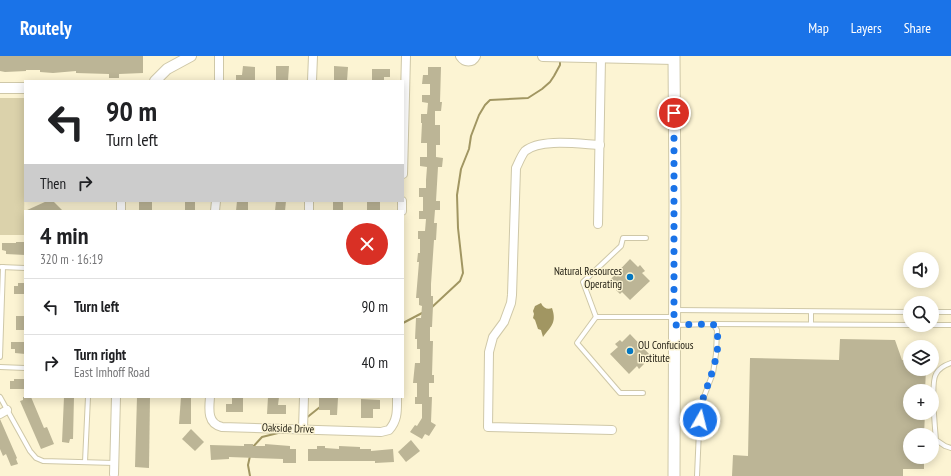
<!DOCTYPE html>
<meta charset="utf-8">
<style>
body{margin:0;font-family:"PT Sans Narrow",sans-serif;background:#f6f6f6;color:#202124;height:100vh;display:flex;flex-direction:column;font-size:15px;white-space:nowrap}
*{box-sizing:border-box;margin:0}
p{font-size:13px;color:#757577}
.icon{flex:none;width:22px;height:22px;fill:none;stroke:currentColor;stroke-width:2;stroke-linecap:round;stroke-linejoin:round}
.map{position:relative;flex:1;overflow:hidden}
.panel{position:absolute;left:24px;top:154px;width:380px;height:188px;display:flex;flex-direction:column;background:#fff;border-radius:0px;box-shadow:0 2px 10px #0003}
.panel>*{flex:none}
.top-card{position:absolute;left:24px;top:24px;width:380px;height:122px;border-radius:0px;box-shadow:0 2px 10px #0003;background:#fff;color:#202124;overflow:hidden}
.fabs{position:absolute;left:903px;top:196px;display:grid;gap:8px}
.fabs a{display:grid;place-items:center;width:36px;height:36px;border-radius:50%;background:#fff;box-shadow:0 2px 10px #0003;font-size:20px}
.pin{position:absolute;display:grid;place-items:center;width:34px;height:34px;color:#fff;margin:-17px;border:2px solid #fff;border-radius:50%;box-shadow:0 1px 4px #0007}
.me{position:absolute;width:44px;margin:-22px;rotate:8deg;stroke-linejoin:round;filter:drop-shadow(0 0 3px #0008)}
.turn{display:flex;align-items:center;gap:14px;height:84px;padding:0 16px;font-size:18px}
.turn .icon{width:52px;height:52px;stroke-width:2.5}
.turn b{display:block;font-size:28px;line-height:34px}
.then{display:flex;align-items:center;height:38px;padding:0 16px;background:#0003;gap:8px;font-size:15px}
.round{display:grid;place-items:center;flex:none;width:42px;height:42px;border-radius:21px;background:#f6f6f6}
.headline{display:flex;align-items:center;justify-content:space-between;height:68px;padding:0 16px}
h1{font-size:24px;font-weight:700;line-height:30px}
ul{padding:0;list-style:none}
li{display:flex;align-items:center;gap:12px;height:56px;padding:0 16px;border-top:1px solid #e0e0e0}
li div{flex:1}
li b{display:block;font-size:15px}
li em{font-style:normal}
header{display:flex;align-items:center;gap:24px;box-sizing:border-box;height:56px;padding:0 20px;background:#1a73e8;color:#fff}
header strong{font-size:19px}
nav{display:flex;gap:22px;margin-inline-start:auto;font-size:14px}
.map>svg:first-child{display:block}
</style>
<header>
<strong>Routely</strong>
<nav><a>Map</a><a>Layers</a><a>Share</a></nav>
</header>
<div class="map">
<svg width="951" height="420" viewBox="0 0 951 420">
<rect width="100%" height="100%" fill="#fcf4d3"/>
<path fill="#dbd2ab" d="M0,42H25L24,179H0Z"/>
<path fill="#a19662" d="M541,247C543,252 548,254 552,252C557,267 551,270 543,281L541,274L538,273L535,264L533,262L534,258L533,255L535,250Z"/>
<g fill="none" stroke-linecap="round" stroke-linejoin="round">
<g stroke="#a19662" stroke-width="2">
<path d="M431,252L460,225L463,217L458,172L457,139L461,113L469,93L471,80L479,59L485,49L490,44L528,42L542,33L550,26L554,20L560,9V3"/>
<path d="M403,267L424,256"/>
<path d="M305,363L320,351"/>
<path d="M252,392L262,381L278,377"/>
<path d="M250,400L248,409L250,420"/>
</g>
</g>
<g fill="#bcb596">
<path d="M0,0H143V17L119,18V22H109V18L76,17V15L53,17L40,16V14H26V15L5,16L0,15Z"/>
<path d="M243,10L255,11V25H236V19H242Z"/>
<path d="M276,10H289L288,25H276Z"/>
<path d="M334,10L348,11L347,25H334Z"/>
<path d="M428,11H441L440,46H442L441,55H435V69H440V89H436V101L443,102L442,111H438L436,145H440V154H435L434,167H437L436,184H434L431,228V240H433V250L432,271H430V285H433L432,319H434V327H429V341H432L431,366L436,369L429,380L425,378L422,383L410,376L415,369L417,370L422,362V348H415V341H417V327H413L415,307H420V293H417V283H415L416,262H421L422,250L419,249V242H416L419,206H417L418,197H420V183H418V175H425L426,163H419V155H423V141H419V132H426V124L427,111L420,110V101H427V87H421L422,67H421V58H427L428,47L422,46V39H430V28H422L423,19H428Z"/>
<path d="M372,13H390V21H384V25H372Z"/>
<path d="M47,145H53L63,155H25Z"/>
<rect x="139" y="145" width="13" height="10"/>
<rect x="185" y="145" width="10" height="10"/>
<path d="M237,145H248V155H236Z"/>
<path d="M276,145H286L285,155H275Z"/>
<rect x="333" y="145" width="10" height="10"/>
<rect x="367" y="146" width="13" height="9"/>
<path d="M16,186H25V199L6,198V195L2,194V187H16Z"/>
<path d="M630,203L638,211L640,209L645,215L642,217L650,225L630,244L622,236L620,238L616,234L618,232L610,224Z"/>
<path d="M18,227H25V238H14V230H18Z"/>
<rect x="16" y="260" width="9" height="14"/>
<path d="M630,278L650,299L643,306L644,308L639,313L637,310L629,318L610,298L618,291L615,288L620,284L622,286Z"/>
<path d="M840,283L895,284L902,304L910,306V313H926L925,335H910V357H925L924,379H910V401H924V413H903V420H732L733,399L748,400L750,302L839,304Z"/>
<path d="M11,286H25V298L15,297V293H11Z"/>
<path d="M14,323H25V333H10V325H14Z"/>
<path d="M23,341H31L44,372L47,371L54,388L41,393L20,345L23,344Z"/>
<path d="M64,341H74L73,383H70L69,387L62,386Z"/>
<path d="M137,341H150L149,412L135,411Z"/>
<path d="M181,341H191V368H179Z"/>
<path d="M232,341H243V356H226V348H232Z"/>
<path d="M268,341H279L278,349H286V358H267Z"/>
<path d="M319,342H338L337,359H330V354H319Z"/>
<path d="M361,343L380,344V353H373V362H361Z"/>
<path d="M0,363L17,402L16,403L18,408L11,410L6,398L3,400L0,393Z"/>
<path d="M191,373L204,386L195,395L182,383Z"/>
<path d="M411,384L420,395L406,406L398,396Z"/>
<path d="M244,388H253V390H265V388L290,390V393H296V407H283V403L229,401V403L211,404L210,389L244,390Z"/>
<path d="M317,390H325V392L339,393V390L360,391V393H371V395L393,393L394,406L375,407V405H308V393H317Z"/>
</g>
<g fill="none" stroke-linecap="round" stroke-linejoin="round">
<defs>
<g id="service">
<path d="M646,182H623L621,190L583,226L596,261H674"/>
<path d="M1,211L25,212"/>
<path d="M675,254L910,256"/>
<path d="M932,256H951"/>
<path d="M596,261L577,287L620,337H643"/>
<path d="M713,268L910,269"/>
<path d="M811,268V256"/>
<path d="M675,269L713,268L717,274L716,298L713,317L700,351L697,420"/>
<path d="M932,269H951"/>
<path d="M0,301L3,211"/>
<path d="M951,307C945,309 939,312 936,318C931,326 935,373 936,384L945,390L951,392"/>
<path d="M0,311L25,312"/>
<path d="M0,341L30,395L36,402L43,405L114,407"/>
<path d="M85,406L88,341"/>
</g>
<g id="minor">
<path d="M219,25V0"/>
<path d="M312,25L313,0"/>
<path d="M600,89C580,88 540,82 525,95C521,100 519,106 516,112L512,239L511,247L504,266L493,281L489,296L488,371L612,374"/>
<path d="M403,118L406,0"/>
<path d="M121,155V145"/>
<path d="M215,155L216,145"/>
<path d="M309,155V145"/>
<path d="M402,155V145"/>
<path d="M598,168L601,2"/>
<path d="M210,341C209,353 207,368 222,371L381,376L389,374C398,364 397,354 397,341"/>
<path d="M0,358L7,354"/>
<path d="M303,373L304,341"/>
<path d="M114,418L116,341"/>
</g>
<g id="tertiary">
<path d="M461,0C465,6 472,6 475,0"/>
<path d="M543,0L674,3"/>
<path d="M155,25L167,13L191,0"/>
<path d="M0,32H25"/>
</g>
<path id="secondary" d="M674,420L675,148L674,0"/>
</defs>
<use href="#service" stroke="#cfc8a8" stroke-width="6"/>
<use href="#minor" stroke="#cfc8a8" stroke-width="10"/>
<use href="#tertiary" stroke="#cfc8a8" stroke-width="12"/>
<use href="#secondary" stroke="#cfc8a8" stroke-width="13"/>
<use href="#service" stroke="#fff" stroke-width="4"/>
<use href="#minor" stroke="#fff" stroke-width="8"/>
<use href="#tertiary" stroke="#fff" stroke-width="10"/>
<use href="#secondary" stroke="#fff" stroke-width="11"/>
</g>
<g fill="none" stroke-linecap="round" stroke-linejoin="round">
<path stroke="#1a73e8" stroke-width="7" stroke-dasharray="0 12.6" d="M674,57V269L713,268C727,287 707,328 701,349C700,354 700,359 700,364"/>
</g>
<g fill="#0577c1" stroke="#fcf4d3" stroke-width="1.5">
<circle cx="630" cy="221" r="4"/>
<circle cx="630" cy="295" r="4"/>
</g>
<g text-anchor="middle" stroke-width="3" stroke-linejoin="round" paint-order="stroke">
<g font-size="11" fill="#242115" stroke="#fcf4d3" text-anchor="end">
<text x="622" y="219">Natural Resources<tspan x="622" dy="13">Operating</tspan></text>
<text x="638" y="293" text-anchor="start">OU Confucious<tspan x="638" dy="13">Institute</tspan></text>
</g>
<g font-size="11" fill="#242115" stroke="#fcf4d3">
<text transform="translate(288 372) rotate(2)" y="4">Oakside Drive</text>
</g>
</g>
</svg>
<div class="fabs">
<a><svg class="icon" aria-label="sound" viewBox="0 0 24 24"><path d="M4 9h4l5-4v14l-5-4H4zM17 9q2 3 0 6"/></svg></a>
<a><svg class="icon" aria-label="search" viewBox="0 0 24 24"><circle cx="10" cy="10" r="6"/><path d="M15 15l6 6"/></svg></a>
<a><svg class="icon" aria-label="layers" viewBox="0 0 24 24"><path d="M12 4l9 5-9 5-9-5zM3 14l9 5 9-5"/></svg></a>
<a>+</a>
<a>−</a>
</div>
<div class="pin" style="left:674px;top:57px;background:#d93025"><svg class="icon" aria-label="arrive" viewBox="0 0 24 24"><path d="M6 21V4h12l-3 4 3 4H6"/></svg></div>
<svg class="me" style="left:700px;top:364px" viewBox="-20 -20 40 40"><circle r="17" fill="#1a73e8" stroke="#fff" stroke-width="3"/><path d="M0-11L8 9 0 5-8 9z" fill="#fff"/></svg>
<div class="top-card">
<div class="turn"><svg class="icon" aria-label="left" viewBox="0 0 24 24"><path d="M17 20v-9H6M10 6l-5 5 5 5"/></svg><div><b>90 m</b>Turn left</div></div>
<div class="then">Then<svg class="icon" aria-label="right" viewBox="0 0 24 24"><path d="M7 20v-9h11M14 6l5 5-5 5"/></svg></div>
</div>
<section class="panel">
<div class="headline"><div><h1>4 min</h1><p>320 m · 16:19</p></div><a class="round" style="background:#d93025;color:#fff"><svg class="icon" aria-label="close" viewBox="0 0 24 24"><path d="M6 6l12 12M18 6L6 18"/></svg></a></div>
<ul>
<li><svg class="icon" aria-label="left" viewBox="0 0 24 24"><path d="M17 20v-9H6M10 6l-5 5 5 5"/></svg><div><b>Turn left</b></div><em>90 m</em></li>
<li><svg class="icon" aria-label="right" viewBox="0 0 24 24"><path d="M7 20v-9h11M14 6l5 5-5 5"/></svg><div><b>Turn right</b><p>East Imhoff Road</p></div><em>40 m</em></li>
</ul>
</section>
</div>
